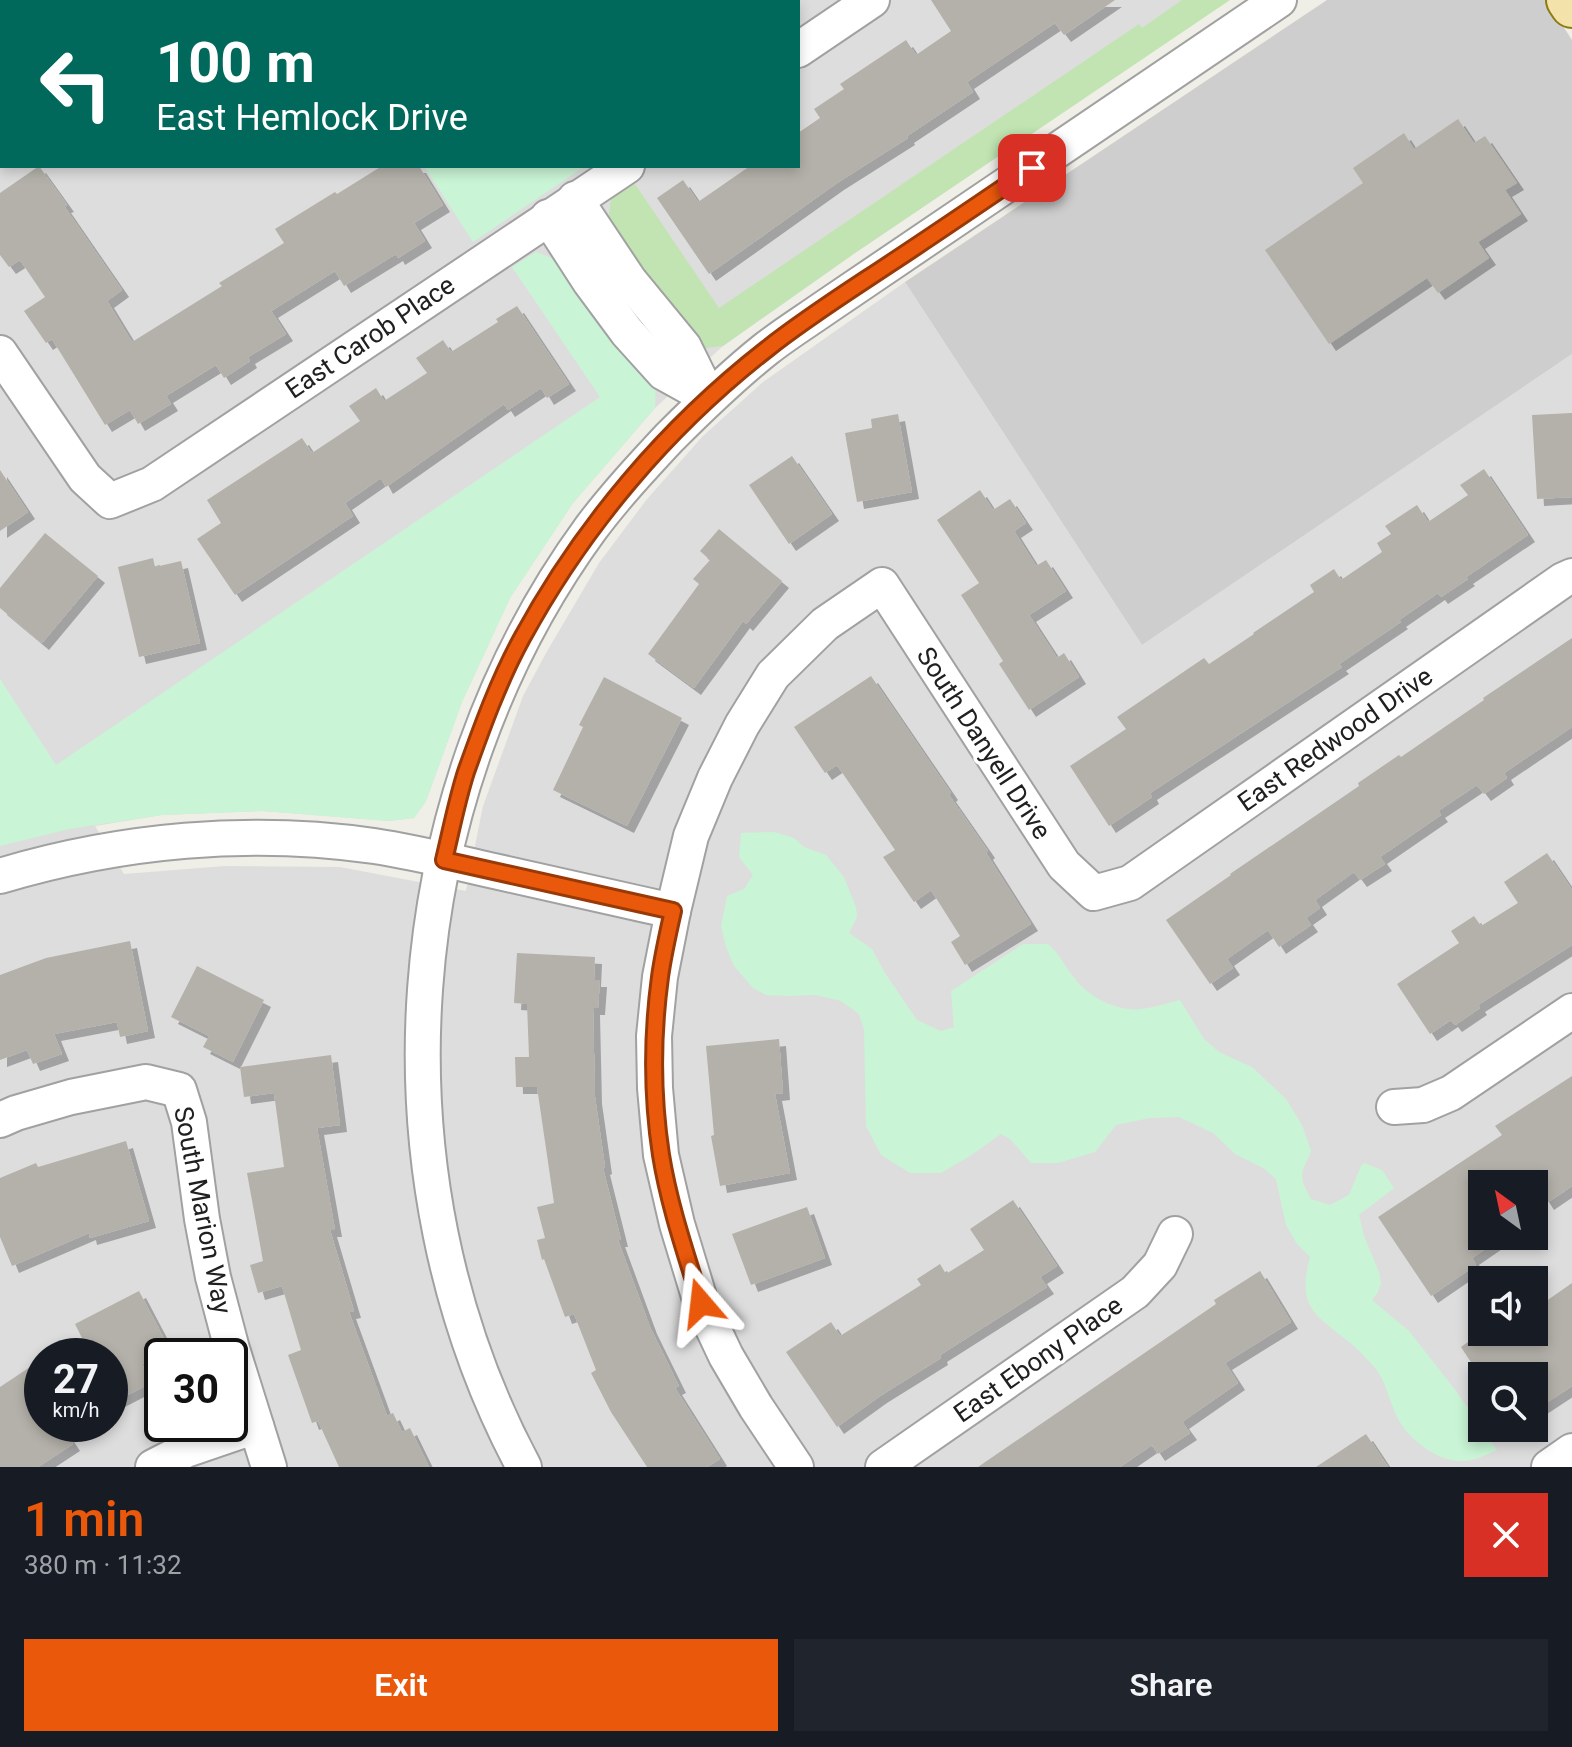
<!DOCTYPE html>
<meta charset="utf-8">
<style>
body{margin:0;font-family:Roboto,sans-serif;background:#20242c;color:#f1f3f6;height:100vh;display:flex;flex-direction:column;font-size:30px;white-space:nowrap}
*{box-sizing:border-box;margin:0}
p{font-size:26px;color:#9ea1a6}
.icon{flex:none;width:44px;height:44px;fill:none;stroke:currentColor;stroke-width:2;stroke-linecap:round;stroke-linejoin:round}
.map{position:relative;height:1467px;overflow:hidden}
.drawer{display:flex;flex-direction:column;background:#171b24;flex:1}
.drawer>*{flex:none}
.top-card{position:absolute;left:0px;top:0px;width:800px;height:168px;box-shadow:0 4px 12px #0003;background:#00695c;color:#fff;overflow:hidden}
.needle{width:52px;rotate:327deg}
.buttons{position:absolute;left:1468px;top:1170px;display:grid;gap:16px}
.buttons a{display:grid;place-items:center;width:80px;height:80px;border-radius:0px;background:#171b24;box-shadow:0 4px 12px #0003;font-size:40px}
.speed{position:absolute;left:24px;top:1338px;display:flex;gap:16px;font-size:40px;font-weight:700;text-align:center}
.speed>*{display:grid;place-content:center;width:104px;height:104px;border-radius:50%;background:#171b24;box-shadow:0 4px 12px #0003;line-height:1}
.speed small{font-size:20px;font-weight:400}
.speed .limit{border:4px solid #111;border-radius:12px;background:#fff;color:#111}
.pin{position:absolute;display:grid;place-items:center;width:68px;height:68px;color:#fff;margin:-34px;border-radius:16px;box-shadow:0 4px 12px #0006}
.me{position:absolute;width:88px;margin:-44px;rotate:343deg;stroke-linejoin:round;filter:drop-shadow(0 0 6px #0008)}
.turn{display:flex;align-items:center;gap:28px;height:168px;padding:0 24px;font-size:36px}
.turn .icon{width:104px;height:104px;stroke-width:2.5}
.turn b{display:block;font-size:56px;line-height:68px}
.round{display:grid;place-items:center;flex:none;width:84px;height:84px;border-radius:0px;background:#20242c}
.head{display:flex;align-items:center;justify-content:space-between;height:136px;padding:0 24px}
h1{font-size:48px;font-weight:600;line-height:60px;color:#ea580c}
.primary-button{display:flex;gap:16px;margin-top:auto;padding:16px 24px}
.primary-button a{flex:1;height:92px;border-radius:0px;background:#ea580c;color:#fff;font-size:32px;font-weight:600;line-height:92px;text-align:center}
.primary-button a+a{background:#20242c;color:#f1f3f6}
.map>svg:first-child{display:block}
</style>
<div class="map">
<svg width="1572" height="1467" viewBox="0 0 1572 1467">
<defs>
<filter id="shadow"><feDropShadow dx="7" dy="7" stdDeviation="0" flood-color="#0004"/></filter>
</defs>
<rect width="100%" height="100%" fill="#efeee7"/>
<path fill="#dedddd" fill-rule="evenodd" d="M0,0H1229L855,253L723,346L655,408L573,503L510,598L462,702L426,801L414,818L389,821L263,811L162,815L95,826L124,874L225,866L340,867L466,891L483,806L523,696L546,653L599,563L647,499L703,436L763,382L905,282L1142,645L1572,354V1467H0ZM2,2H798V166H2ZM1482,1184H1534V1236H1482ZM1482,1280H1534V1332H1482ZM42,1356H110V1424H42ZM162,1356H230V1424H162ZM1482,1376H1534V1428H1482Z"/>
<path fill="#cecece" d="M1327,0H1546L1572,40V354L1142,645L905,282Z"/>
<path fill="#c1e4b2" d="M1182,0H1230L855,253L723,346L697,349L607,232L611,198L635,184L719,308L1139,24L1142,28Z"/>
<g fill="#c9f4d5">
<path d="M424,166H585L473,242Z"/>
<path d="M536,252L562,262L656,380L655,408L573,503L510,598L462,702L426,801L414,818L389,821L263,811L162,815L69,829L0,846V679L56,765L600,397L512,267Z"/>
<path d="M774,832L794,838L804,847L826,855L844,877L856,907L857,917L849,933L872,949L885,973L917,1020L941,1031L954,1027L951,991L1023,944H1048C1060,954 1065,967 1075,979C1090,998 1118,1012 1142,1009C1155,1007 1168,1003 1180,1000L1204,1039L1219,1052L1252,1067L1286,1099L1302,1125L1311,1151C1301,1176 1297,1173 1311,1199L1330,1205L1349,1195L1361,1166L1364,1163L1382,1170L1394,1188L1359,1215L1364,1236L1379,1272L1381,1283L1378,1292L1372,1300L1409,1331L1456,1391L1497,1450C1486,1455 1474,1461 1462,1461C1439,1462 1413,1442 1401,1424C1390,1407 1388,1384 1375,1368C1367,1359 1358,1349 1349,1342C1313,1313 1297,1307 1310,1257L1297,1244L1286,1225L1276,1179L1263,1168L1235,1154L1213,1133L1179,1117L1150,1118L1116,1125L1095,1152L1058,1163H1031L1010,1139L1001,1134L970,1156L941,1173H910L881,1155L866,1126L864,1030L859,1014L841,1001L815,995L790,996L766,995L753,988L734,966L726,947L721,926L727,896L744,889L753,875L739,857L741,833Z"/>
</g>
<g fill="#b4b1aa" filter="url(#shadow)">
<path d="M931,0H1115L1064,35L1055,23L967,82L973,92L907,136L908,138L837,183L709,274L657,198L683,180L698,202L750,166H798V133L820,118L814,109L844,89L840,84L906,40L916,55L951,31Z"/>
<path d="M1458,119L1474,143L1485,136L1517,183L1505,190L1521,214L1478,242L1489,258L1438,293L1427,278L1329,344L1265,250L1363,183L1353,168L1404,133L1414,149Z"/>
<path d="M39,166L67,205L64,206L122,290L107,301L132,342L222,286L219,283L284,243L275,229L335,192L337,194L382,166H419L443,205L414,223L425,241L398,258L396,254L344,286L335,271L271,311L286,334L248,357L250,361L224,378L216,365L166,396L171,404L138,424L130,410L105,425L52,339L46,343L24,311L45,297L20,260L9,267L0,255V193Z"/>
<path d="M517,306L569,384L547,398L541,388L508,410L504,404L386,487L381,478L345,503L353,516L235,595L197,539L221,523L207,500L302,438L312,453L360,421L349,406L376,388L384,401L427,373L416,358L443,340L451,352L498,322L496,319Z"/>
<path d="M1572,413V497L1537,499L1532,415Z"/>
<path d="M898,414L912,492L857,502L845,433L872,428L871,419Z"/>
<path d="M792,456L832,514L789,544L749,485Z"/>
<path d="M1484,469L1528,535L1466,577L1468,579L1441,597L1438,593L1399,620L1401,622L1339,664L1342,667L1150,793L1152,797L1109,826L1070,766L1126,729L1117,717L1204,658L1209,664L1254,634L1253,633L1314,592L1310,585L1334,569L1341,580L1382,552L1377,543L1391,534L1385,526L1417,505L1428,522L1468,495L1460,485Z"/>
<path d="M0,470L28,512L0,531Z"/>
<path d="M980,490L993,510L1010,499L1026,523L1014,531L1036,566L1046,560L1066,591L1029,615L1057,658L1064,653L1079,677L1029,710L999,664L1003,661L961,595L979,583L937,520Z"/>
<path d="M719,529L782,581L746,624L743,621L694,688L648,654L699,584L693,579L710,560L700,551Z"/>
<path d="M45,533L98,576L42,643L0,608V588Z"/>
<path d="M153,558L155,567L181,561L200,643L139,657L118,567Z"/>
<path d="M1572,638V727L1504,773L1507,778L1484,794L1477,785L1438,811L1441,815L1380,857L1385,864L1360,880L1354,872L1315,900L1320,908L1306,918L1311,925L1279,947L1268,930L1227,959L1233,968L1210,984L1166,920L1231,875L1230,874L1359,786L1358,783L1399,755L1401,757L1484,700L1483,698Z"/>
<path d="M871,676L951,793L949,795L988,851L986,853L1031,924L965,965L951,942L960,936L931,890L914,902L883,857L895,850L837,765L825,773L794,727Z"/>
<path d="M604,677L682,718L627,826L553,790L583,727L579,725Z"/>
<path d="M1547,853L1572,890V945L1478,1005L1480,1008L1455,1025L1451,1020L1430,1034L1397,984L1459,943L1451,931L1474,916L1481,926L1518,903L1504,882Z"/>
<path d="M130,941L148,1031L120,1037L117,1022L54,1034L62,1054L33,1064L27,1050L0,1060V975L46,958Z"/>
<path d="M517,953L595,957L594,980H600L598,1008H593L595,1097L605,1167L603,1168L621,1240H618L650,1327L679,1386L675,1388L720,1459L707,1467H647L611,1412L591,1373L596,1370L574,1314L565,1317L544,1259L542,1260L537,1240L545,1238L537,1207L554,1203L537,1087H516L515,1057H529L527,1004L514,1003Z"/>
<path d="M197,966L264,1000L233,1062L203,1047L209,1036L171,1017Z"/>
<path d="M779,1039L783,1093L775,1094L790,1173L720,1186L711,1136L714,1135L706,1046Z"/>
<path d="M331,1055L340,1125L317,1128L335,1230H330L354,1311L349,1312L387,1416L393,1413L402,1432L410,1428L429,1467H339L318,1421L312,1423L288,1355L301,1350L282,1286L258,1293L250,1265L263,1261L247,1173L284,1167L274,1093L244,1097L240,1067Z"/>
<path d="M1572,1076V1186L1547,1203L1535,1184H1482V1236H1504L1472,1258L1476,1265L1431,1296L1378,1217L1502,1135L1495,1126Z"/>
<path d="M126,1141L149,1221L90,1238L89,1233L12,1266L0,1237V1178L36,1163L38,1167Z"/>
<path d="M1013,1200L1057,1266L1040,1277L1047,1287L940,1355L941,1358L880,1396L837,1427L786,1352L831,1322L840,1336L921,1285L917,1279L940,1264L946,1274L984,1250L970,1229Z"/>
<path d="M807,1207L825,1258L751,1285L732,1234Z"/>
<path d="M1260,1271L1291,1322L1225,1363L1238,1383L1182,1422L1190,1433L1158,1454L1152,1445L1120,1467H978L1216,1304L1214,1300Z"/>
<path d="M1572,1283V1386L1534,1411V1376H1480L1461,1347L1482,1332H1534V1322L1547,1313L1542,1304Z"/>
<path d="M139,1291L170,1350L142,1364L151,1383L110,1404V1356H91L75,1324Z"/>
<path d="M42,1359V1424H60L73,1444L38,1467H0V1387Z"/>
<path d="M1366,1434L1388,1467H1316Z"/>
</g>
<g fill="none" stroke-linecap="round" stroke-linejoin="round">
<defs>
<g id="minor">
<path d="M798,50L872,0"/>
<path d="M575,199L629,280L684,347L709,398"/>
<path d="M548,217L590,282L627,332L664,373L709,398"/>
<path d="M0,353L85,478L110,501L152,484L627,166"/>
<path d="M0,876C120,840 250,828 374,846C414,852 454,862 494,871C553,884 613,898 673,911"/>
<path d="M1394,1107L1423,1105L1451,1093L1572,1011"/>
<path d="M0,1120L16,1113L71,1097L146,1082L179,1090L189,1122L202,1219L213,1277L232,1349L269,1467"/>
<path d="M153,1467L186,1450L256,1426"/>
<path d="M524,1467C367,1174 395,796 591,528C615,496 642,467 669,438C700,407 732,376 766,349C785,334 806,321 826,307L1279,0"/>
<path d="M796,1467L756,1407L726,1356L701,1303L677,1224L661,1155L655,1088L654,1036L660,977L673,911L691,836L715,778L742,725L773,675L825,624L882,585L1064,865L1094,893L1130,883L1563,580L1572,576"/>
<path d="M883,1467L1135,1292L1160,1265L1175,1234"/>
<path d="M1549,1467L1572,1451"/>
</g>
<path id="major" d="M1568,0L1572,6"/>
</defs>
<use href="#minor" stroke="#a1a1a1" stroke-width="38"/>
<use href="#major" stroke="#8c7c10" stroke-width="46"/>
<use href="#minor" stroke="#fff" stroke-width="34"/>
<use href="#major" stroke="#f3e2a9" stroke-width="42"/>
</g>
<g fill="none" stroke-linecap="round" stroke-linejoin="round">
<defs>
<path id="route" d="M701,1303C686,1254 669,1205 661,1155C652,1096 652,1036 660,977C663,955 668,933 673,911L444,860C451,831 457,800 466,772C482,727 499,680 522,638C583,526 667,427 767,349C806,318 849,291 891,263C938,232 985,200 1032,168"/>
</defs>
<use href="#route" stroke="#983908" stroke-width="20"/>
<use href="#route" stroke="#ea580c" stroke-width="14"/>
</g>
<g text-anchor="middle" stroke-width="7" stroke-linejoin="round" paint-order="stroke">
<g font-size="26" fill="#202020" stroke="#fff">
<text transform="translate(370 337) rotate(-34)" y="9">East Carob Place</text>
<text transform="translate(1335 739) rotate(-35)" y="9">East Redwood Drive</text>
<text transform="translate(984 743) rotate(57)" y="9">South Danyell Drive</text>
<text transform="translate(203 1210) rotate(79)" y="9">South Marion Way</text>
<text transform="translate(1038 1359) rotate(-35)" y="9">East Ebony Place</text>
</g>
</g>
</svg>
<div class="buttons">
<a><svg class="needle" viewBox="-14 -14 28 28"><path d="M0-13l5 13h-10z" fill="#e53935"/><path d="M0 13l5-13h-10z" fill="#9ea1a6"/></svg></a>
<a><svg class="icon" aria-label="sound" viewBox="0 0 24 24"><path d="M4 9h4l5-4v14l-5-4H4zM17 9q2 3 0 6"/></svg></a>
<a><svg class="icon" aria-label="search" viewBox="0 0 24 24"><circle cx="10" cy="10" r="6"/><path d="M15 15l6 6"/></svg></a>
</div>
<div class="speed"><div>27<small>km/h</small></div><div class="limit">30</div></div>
<div class="pin" style="left:1032px;top:168px;background:#d93025"><svg class="icon" aria-label="arrive" viewBox="0 0 24 24"><path d="M6 21V4h12l-3 4 3 4H6"/></svg></div>
<svg class="me" style="left:701px;top:1303px" viewBox="-20 -20 40 40"><path d="M0-17L14 15 0 8-14 15z" fill="#ea580c" stroke="#fff" stroke-width="4"/></svg>
<div class="top-card">
<div class="turn"><svg class="icon" aria-label="left" viewBox="0 0 24 24"><path d="M17 20v-9H6M10 6l-5 5 5 5"/></svg><div><b>100 m</b>East Hemlock Drive</div></div>
</div>
</div>
<section class="drawer">
<div class="head"><div><h1>1 min</h1><p>380 m · 11:32</p></div><a class="round" style="background:#d93025;color:#fff"><svg class="icon" aria-label="close" viewBox="0 0 24 24"><path d="M6 6l12 12M18 6L6 18"/></svg></a></div>
<div class="primary-button"><a>Exit</a><a>Share</a></div>
</section>
